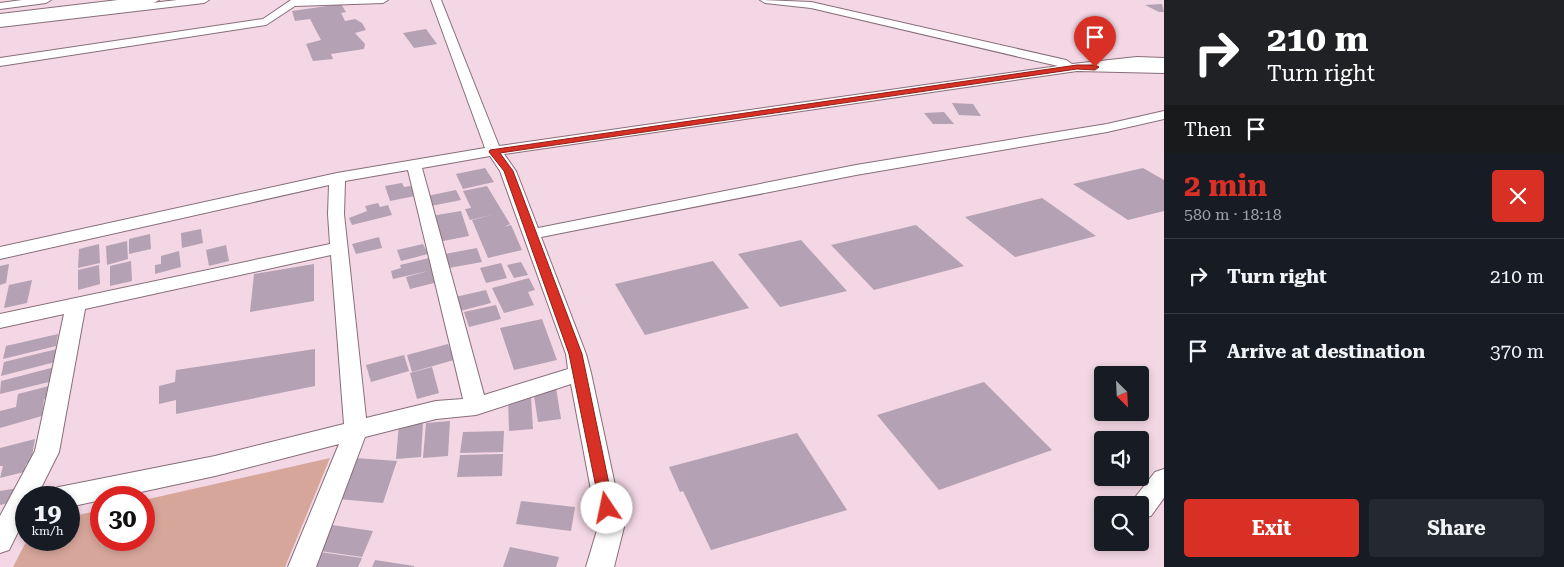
<!DOCTYPE html>
<meta charset="utf-8">
<style>
body{margin:0;font-family:"Roboto Serif",serif;background:#242831;color:#f1f3f6;height:100vh;display:flex;flex-direction:column;font-size:19px;white-space:nowrap}
*{box-sizing:border-box;margin:0}
p{font-size:16px;color:#9ea1a6}
.icon{flex:none;width:28px;height:28px;fill:none;stroke:currentColor;stroke-width:2;stroke-linecap:round;stroke-linejoin:round}
.map{position:relative;flex:1;overflow:hidden}
.sheet{display:flex;flex-direction:column;background:#171b24;width:400px}
.sheet>*{flex:none}
.top-card{background:#202124;color:#fff;overflow:hidden}
.needle{width:32px;rotate:156deg}
.controls{position:absolute;left:1094px;top:366px;display:grid;gap:10px}
.controls a{display:grid;place-items:center;width:55px;height:55px;border-radius:5px;background:#171b24;box-shadow:0 2px 8px #0003;font-size:25px}
.speed{position:absolute;left:15px;top:486px;display:flex;gap:10px;font-size:25px;font-weight:700;text-align:center}
.speed>*{display:grid;place-content:center;width:65px;height:65px;border-radius:50%;background:#171b24;box-shadow:0 2px 8px #0003;line-height:1}
.speed small{font-size:12px;font-weight:400}
.speed .limit{border:8px solid #d22;background:#fff;color:#111}
.pin{position:absolute;display:grid;place-items:center;width:42px;height:42px;color:#fff;margin:-51px -21px;border-radius:50% 50% 50% 0;rotate:-45deg;box-shadow:0 0 5px #0007}
.pin .icon{rotate:45deg}
.me{position:absolute;width:55px;margin:-28px;rotate:349deg;stroke-linejoin:round;filter:drop-shadow(0 0 4px #0008)}
.turn{display:flex;align-items:center;gap:18px;height:105px;padding:0 20px;font-size:22px}
.turn .icon{width:65px;height:65px;stroke-width:2.5}
.turn b{display:block;font-size:35px;line-height:42px}
.then{display:flex;align-items:center;height:48px;padding:0 20px;background:#0003;gap:10px;font-size:19px}
.round{display:grid;place-items:center;flex:none;width:52px;height:52px;border-radius:5px;background:#242831}
.overview{display:flex;align-items:center;justify-content:space-between;height:85px;padding:0 20px}
h1{font-size:30px;font-weight:700;line-height:38px;color:#d93025}
.primary-button{display:flex;gap:10px;margin-top:auto;padding:10px 20px}
.primary-button a{flex:1;height:58px;border-radius:5px;background:#d93025;color:#fff;font-size:20px;font-weight:700;line-height:58px;text-align:center}
.primary-button a+a{background:#242831;color:#f1f3f6}
ul{padding:0;list-style:none}
li{display:flex;align-items:center;gap:15px;height:75px;padding:0 20px;border-top:1px solid #363941}
li div{flex:1}
li b{display:block;font-size:19px}
li em{font-style:normal}
main{display:flex;flex:1;min-height:0}
.map>svg:first-child{display:block}
</style>
<main>
<div class="map">
<svg width="1164" height="567" viewBox="0 0 1164 567">
<rect width="100%" height="100%" fill="#f3d7e4"/>
<path fill="#d7a69b" d="M330,458L285,567H13L27,540H69V517L101,510V540H144V500Z"/>
<g fill="#b4a1b3">
<path d="M341,4L346,12L341,13L345,21L355,19L362,23L366,30L355,33L365,44L364,49L331,54L333,59L313,61L306,44L321,40L310,19L295,21L292,11Z"/>
<path d="M1162,4L1164,12H1159L1145,5Z"/>
<path d="M426,29L437,44L414,48L403,33Z"/>
<path d="M952,103L973,104L981,116L959,115Z"/>
<path d="M944,112L954,124H933L924,113Z"/>
<path d="M485,168L494,182L463,189L456,174Z"/>
<path d="M1143,168L1164,180V211L1128,220L1073,184Z"/>
<path d="M402,183L404,187L411,186L415,196L390,201L385,186Z"/>
<path d="M487,186L510,224L504,227L511,225L522,250L488,258L472,220L495,214L470,220L465,209L471,208L463,191Z"/>
<path d="M456,190L461,200L431,206L427,196Z"/>
<path d="M1042,198L1096,236L1015,257L965,217Z"/>
<path d="M378,203L380,207L388,205L392,215L352,225L349,218L367,211L365,206Z"/>
<path d="M461,211L469,236L438,242L431,216Z"/>
<path d="M916,225L964,266L874,290L831,245Z"/>
<path d="M201,229L203,243L182,248L181,233Z"/>
<path d="M150,234L151,249L129,254V239Z"/>
<path d="M379,237L382,248L356,254L352,244Z"/>
<path d="M801,240L847,291L780,307L738,254Z"/>
<path d="M127,241L128,259L107,265L106,246Z"/>
<path d="M99,244L100,263L78,268L79,249Z"/>
<path d="M423,244L428,254L401,261L397,250Z"/>
<path d="M226,245L229,261L209,266L206,250Z"/>
<path d="M477,248L482,262L449,268L445,254Z"/>
<path d="M179,251L181,267L155,274V265L161,264V256Z"/>
<path d="M429,258L438,282L410,289L406,277L428,271L393,279L391,271L401,268L400,265Z"/>
<path d="M131,261L132,281L110,286V266Z"/>
<path d="M713,261L749,308L645,335L615,284Z"/>
<path d="M521,262L528,275L514,278L507,265Z"/>
<path d="M501,263L507,278L486,283L480,268Z"/>
<path d="M9,264L6,283L0,285V266Z"/>
<path d="M314,264V301L250,312L254,274Z"/>
<path d="M99,265L100,284L78,290V270Z"/>
<path d="M529,278L535,290L528,292L534,305L504,313L492,288Z"/>
<path d="M32,280L27,303L4,308L9,285Z"/>
<path d="M486,290L491,303L460,311L455,297Z"/>
<path d="M496,305L501,319L469,327L464,312Z"/>
<path d="M542,319L557,360L514,370L500,328Z"/>
<path d="M58,334L56,346L3,359L6,346Z"/>
<path d="M448,344L454,360L412,372L407,355Z"/>
<path d="M57,349L55,362L1,376L4,362Z"/>
<path d="M315,349V386L176,414V400L159,404V386L175,382L176,370Z"/>
<path d="M404,355L409,371L371,382L366,365Z"/>
<path d="M55,367L53,381L0,394L1,381Z"/>
<path d="M432,367L439,393L417,399L410,373Z"/>
<path d="M984,382L1052,450L939,490L877,415Z"/>
<path d="M49,386L48,397L44,399L42,416L0,428V411L16,407L18,394Z"/>
<path d="M556,388L561,419L538,422L533,390Z"/>
<path d="M531,397L533,429L509,431L508,398Z"/>
<path d="M450,421L448,456L423,458L426,423Z"/>
<path d="M423,422L421,457L396,459L399,423Z"/>
<path d="M504,431L503,452L460,453L463,432Z"/>
<path d="M797,433L847,510L711,550L683,491L680,492L669,467Z"/>
<path d="M35,439L31,462L26,464L24,472L0,478L3,466H0V448Z"/>
<path d="M503,454L502,476L457,477L460,455Z"/>
<path d="M355,458L397,461L383,503L338,499Z"/>
<path d="M18,488L13,502L0,505V491Z"/>
<path d="M521,501L575,507L571,531L516,524Z"/>
<path d="M332,525L373,531L362,557L320,551Z"/>
<path d="M510,547L559,557L556,567H503Z"/>
<path d="M320,552L362,558L358,567H313Z"/>
<path d="M375,560L414,566V567H372Z"/>
</g>
<g fill="none" stroke-linecap="round" stroke-linejoin="round">
<defs>
<g id="minor">
<path d="M22,0H51L46,3L0,9V3Z"/>
<path d="M177,0H209L204,3L0,27V21Z"/>
<path d="M291,0H388L383,3L295,6L266,25L0,66V58L263,19Z"/>
<path d="M431,0H441L499,146L1058,66L811,8L765,3L760,0L811,2L1066,60L1072,64L1137,57L1164,58V73L1077,71L504,154L516,171L538,228L856,165L1107,124L1164,111V119L1107,132L856,175L541,237L586,354L591,373L624,527L614,567H586L598,527L571,384L476,415L436,419L365,437L316,567H288L339,444L215,476L113,498H101V500L69,507V498H47L50,490L59,487L215,456L344,424L331,255L85,309L59,452L36,498H26V516L9,550L0,553V516L35,451L64,314L0,328V314L330,244L328,214L329,185L0,259V247L337,173L485,148ZM490,156L500,171L566,354L568,369L484,395L422,168ZM408,170L463,399L436,401L366,418L344,214L345,181Z"/>
<path d="M1164,469V498L1151,516L1140,518V505H1131L1133,500L1155,472Z"/>
</g>
<path id="major" d="M118,0H159L152,4L0,22V14Z"/>
</defs>
<use href="#minor" stroke="#876e79" stroke-width="2"/>
<use href="#major" stroke="#876e79" stroke-width="2"/>
<use href="#minor" fill="#fff" fill-rule="evenodd"/>
<use href="#major" fill="#fff" fill-rule="evenodd"/>
</g>
<path fill="#d93025" stroke="#8d1f18" d="M1077,65H1095L1099,67L1095,70L1077,69L500,153L513,171L582,354L614,508L612,512L607,514L601,512L569,354L504,171L489,152L490,150Z"/>
</svg>
<div class="controls">
<a><svg class="needle" viewBox="-14 -14 28 28"><path d="M0-13l5 13h-10z" fill="#e53935"/><path d="M0 13l5-13h-10z" fill="#9ea1a6"/></svg></a>
<a><svg class="icon" aria-label="sound" viewBox="0 0 24 24"><path d="M4 9h4l5-4v14l-5-4H4zM17 9q2 3 0 6"/></svg></a>
<a><svg class="icon" aria-label="search" viewBox="0 0 24 24"><circle cx="10" cy="10" r="6"/><path d="M15 15l6 6"/></svg></a>
</div>
<div class="speed"><div>19<small>km/h</small></div><div class="limit">30</div></div>
<div class="pin" style="left:1095px;top:67px;background:#d93025"><svg class="icon" aria-label="arrive" viewBox="0 0 24 24"><path d="M6 21V4h12l-3 4 3 4H6"/></svg></div>
<svg class="me" style="left:607px;top:508px" viewBox="-20 -20 40 40"><circle r="19" fill="#fff"/><path d="M0-13L10 11 0 6-10 11z" fill="#d93025"/></svg>
</div>
<section class="sheet">
<div class="top-card">
<div class="turn"><svg class="icon" aria-label="right" viewBox="0 0 24 24"><path d="M7 20v-9h11M14 6l5 5-5 5"/></svg><div><b>210 m</b>Turn right</div></div>
<div class="then">Then<svg class="icon" aria-label="arrive" viewBox="0 0 24 24"><path d="M6 21V4h12l-3 4 3 4H6"/></svg></div>
</div>
<div class="overview"><div><h1>2 min</h1><p>580 m · 18:18</p></div><a class="round" style="background:#d93025;color:#fff"><svg class="icon" aria-label="close" viewBox="0 0 24 24"><path d="M6 6l12 12M18 6L6 18"/></svg></a></div>
<ul>
<li><svg class="icon" aria-label="right" viewBox="0 0 24 24"><path d="M7 20v-9h11M14 6l5 5-5 5"/></svg><div><b>Turn right</b></div><em>210 m</em></li>
<li><svg class="icon" aria-label="arrive" viewBox="0 0 24 24"><path d="M6 21V4h12l-3 4 3 4H6"/></svg><div><b>Arrive at destination</b></div><em>370 m</em></li>
</ul>
<div class="primary-button"><a>Exit</a><a>Share</a></div>
</section>
</main>
